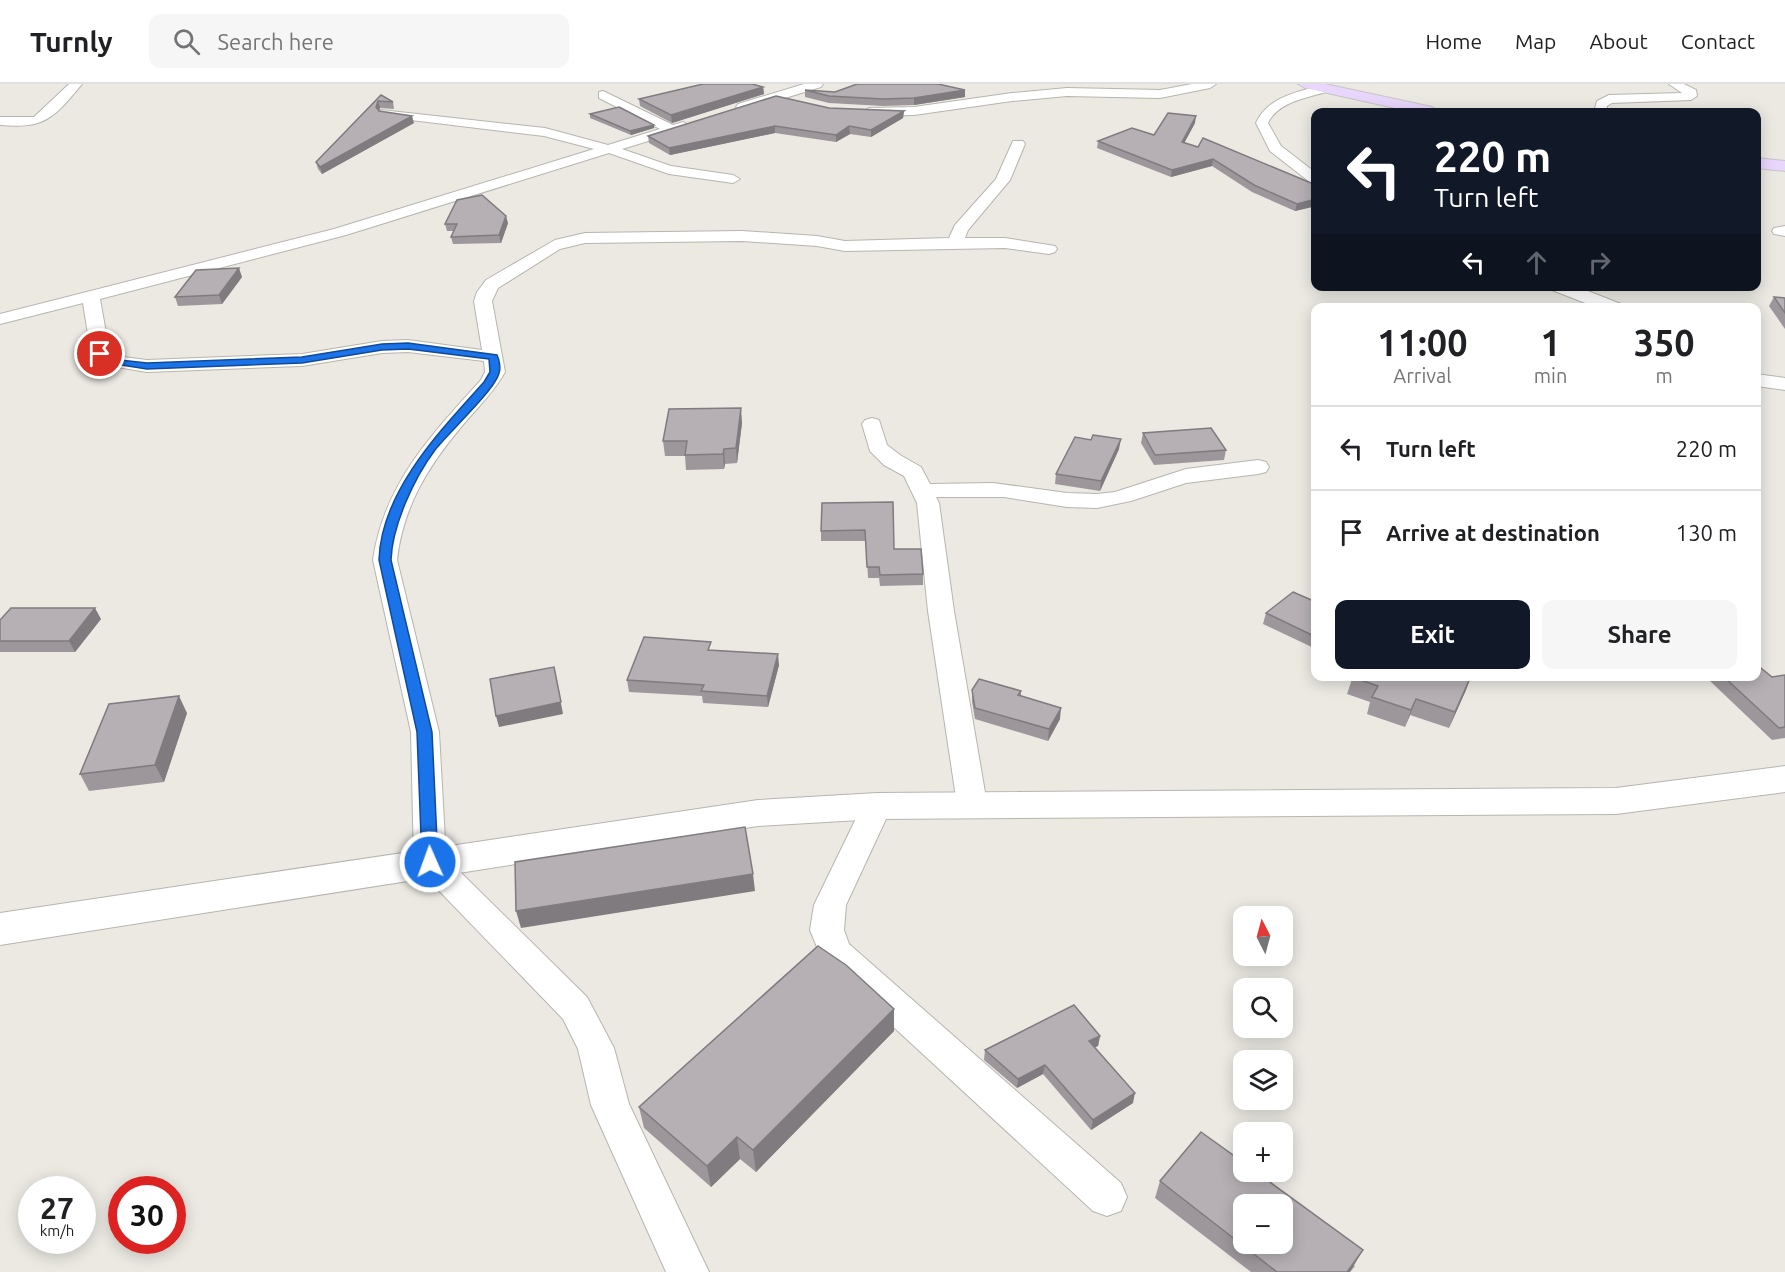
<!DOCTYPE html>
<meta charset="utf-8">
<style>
body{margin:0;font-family:Ubuntu,sans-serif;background:#f6f6f6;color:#202124;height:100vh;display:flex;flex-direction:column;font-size:22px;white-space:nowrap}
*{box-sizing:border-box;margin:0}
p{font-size:20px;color:#757577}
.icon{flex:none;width:33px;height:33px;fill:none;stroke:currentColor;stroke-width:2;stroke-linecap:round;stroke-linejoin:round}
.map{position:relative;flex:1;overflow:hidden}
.drawer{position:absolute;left:1311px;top:219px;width:450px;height:378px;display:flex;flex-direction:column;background:#fff;border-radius:12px;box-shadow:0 3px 15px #0003}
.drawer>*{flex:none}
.banner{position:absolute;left:1311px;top:24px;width:450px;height:183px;border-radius:12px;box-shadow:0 3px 15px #0003;background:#111827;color:#fff;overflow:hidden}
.needle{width:39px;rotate:354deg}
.tools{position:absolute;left:1233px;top:822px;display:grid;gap:12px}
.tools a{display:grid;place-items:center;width:60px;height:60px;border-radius:12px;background:#fff;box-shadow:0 3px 15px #0003;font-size:30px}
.speed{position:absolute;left:18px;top:1092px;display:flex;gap:12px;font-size:30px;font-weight:700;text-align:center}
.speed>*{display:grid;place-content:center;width:78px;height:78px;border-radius:50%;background:#fff;box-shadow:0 3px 15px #0003;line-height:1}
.speed small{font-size:15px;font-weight:400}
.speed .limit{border:9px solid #d22;background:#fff;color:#111}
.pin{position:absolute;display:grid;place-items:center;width:51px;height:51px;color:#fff;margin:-26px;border:3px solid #fff;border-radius:50%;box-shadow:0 2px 6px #0007}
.me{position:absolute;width:66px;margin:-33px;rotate:358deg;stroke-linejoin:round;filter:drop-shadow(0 0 4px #0008)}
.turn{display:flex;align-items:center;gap:21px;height:126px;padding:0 24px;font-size:27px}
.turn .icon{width:78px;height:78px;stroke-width:2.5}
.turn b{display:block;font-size:42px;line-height:51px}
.lanes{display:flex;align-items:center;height:57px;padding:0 24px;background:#0003;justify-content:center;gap:30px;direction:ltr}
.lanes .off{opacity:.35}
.eta{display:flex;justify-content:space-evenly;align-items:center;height:102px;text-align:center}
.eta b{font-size:36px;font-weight:700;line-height:42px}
.primary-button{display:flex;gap:12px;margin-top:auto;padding:12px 24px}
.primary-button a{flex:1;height:69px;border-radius:12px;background:#111827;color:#fff;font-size:24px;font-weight:700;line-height:69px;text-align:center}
.primary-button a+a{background:#f6f6f6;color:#202124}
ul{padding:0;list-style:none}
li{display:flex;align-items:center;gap:18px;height:84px;padding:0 24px;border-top:2px solid #e0e0e0}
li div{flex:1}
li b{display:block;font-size:22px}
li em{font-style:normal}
header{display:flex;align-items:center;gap:36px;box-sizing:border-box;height:84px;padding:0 30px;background:#fff;border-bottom:2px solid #e0e0e0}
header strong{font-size:28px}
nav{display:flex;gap:33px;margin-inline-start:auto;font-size:21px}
.search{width:420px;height:54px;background:#f6f6f6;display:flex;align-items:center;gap:15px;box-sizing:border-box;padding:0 21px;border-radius:12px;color:#757577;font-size:22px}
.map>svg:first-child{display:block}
</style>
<header>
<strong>Turnly</strong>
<div class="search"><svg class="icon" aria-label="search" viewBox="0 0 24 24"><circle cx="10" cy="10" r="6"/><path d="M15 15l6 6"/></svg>Search here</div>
<nav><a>Home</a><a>Map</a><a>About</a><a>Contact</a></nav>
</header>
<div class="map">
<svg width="1785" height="1188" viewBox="0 0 1785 1188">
<rect width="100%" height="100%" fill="#ebe9e2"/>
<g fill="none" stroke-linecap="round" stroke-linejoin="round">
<defs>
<g id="street">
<path d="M69,0H82C54,34 45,45 0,41V33H34Z"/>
<path d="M804,0H823L821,3L746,26L742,27L736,23L738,20Z"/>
<path d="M1192,0H1216L1210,4L1160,14L1067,12L1012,17L914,31L869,32L863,28L869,24L914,23L1012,9L1067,4L1160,6Z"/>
<path d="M1669,0H1684L1696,6L1697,12L1691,16L1612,19L1607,22L1606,28H1594L1597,17L1609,11L1682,9Z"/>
<path d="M1322,1L1328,5L1326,8C1306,14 1278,18 1268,39L1281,62L1316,89V100L1311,99L1270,67L1256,39C1268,13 1297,8 1322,1Z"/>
<path d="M603,7L673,41L683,38L690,42L688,45L622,65L671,82L733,91L740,95L733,99L669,90L609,69L346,151L100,215L109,266L123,273L147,276L302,270L382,257L408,256L482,266L474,217L477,208L486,196L555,156L585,149L742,147L817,152L845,157L949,154L955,141L996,95L1013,57H1023L1025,60L1010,96L968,146L965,154H1005L1055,162L1057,165L1055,168L1049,170L1005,164L845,167L817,162L742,157L585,159L560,165L498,204L492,217L505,288C494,308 477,324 462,342C428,382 403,423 397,476L439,648L446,774L587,913L614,964L629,1020L709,1188H666L591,1021L578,965L563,935L419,786L414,778L411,648L373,476C384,400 431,351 481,296L485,288L484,277L408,268L382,269L302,282L147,288L111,282L93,273L91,269L83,219L0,240V230L334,145L594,65L544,52L386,33L381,32L380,29L381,26L545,44L608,61L660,45L599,14V8Z"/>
<path d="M1785,142V152L1774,150L1772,147L1774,144Z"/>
<path d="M1550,202H1575L1621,220L1623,224H1598L1552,206Z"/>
<path d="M1756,290L1785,294V306L1756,302Z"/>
<path d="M872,334L879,336L887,361L900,371L921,383L930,400L993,399L1067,409L1097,410L1115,408L1186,385L1258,376L1266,378L1269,383L1266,388L1258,390L1186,399L1131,417L1097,424L1067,423L1004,413H936L939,419L954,527L987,720L983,728L972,731L961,728L957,720L928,527L917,419L904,392L884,381L870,367L862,340L865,336Z"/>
<path d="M877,711L888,714L892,722L846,821L844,846L849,860L1121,1099L1127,1113L1121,1127L1107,1132L1093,1127L823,878L810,846L814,821L866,714Z"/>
</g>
<path id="secondary" d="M1785,682V708L1616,730L877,735L758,742L0,861V829L758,716L877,709L1616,704Z"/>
<g id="primary">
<path d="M1298,0H1325L1432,23L1440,28H1413L1305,4Z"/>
<path d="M1756,74L1785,77V87L1756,84Z"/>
</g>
</defs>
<use href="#street" stroke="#b7b5ae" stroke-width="2"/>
<use href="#secondary" stroke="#b7b5ae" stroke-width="2"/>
<use href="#primary" stroke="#c6c5c4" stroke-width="2"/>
<use href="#street" fill="#fff" fill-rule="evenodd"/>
<use href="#secondary" fill="#fff" fill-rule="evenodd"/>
<use href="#primary" fill="#e9d6fd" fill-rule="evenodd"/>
</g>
<g fill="#9d979b">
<path d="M763,3L764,10L672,39L640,22L639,15Z"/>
<path d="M805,6L835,8L965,6V13L914,21L883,22L829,19L805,13Z"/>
<path d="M381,11L393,18L394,25L380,24L379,27L414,39L322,90L318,85L316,78Z"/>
<path d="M829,24L904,27L903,34L871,53L850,50L836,58L775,49L670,71L649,59L648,52Z"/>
<path d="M590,30L654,44L631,51L590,34Z"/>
<path d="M1195,39L1184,59L1316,101V122L1295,127L1252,108L1212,82L1171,93L1097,64L1098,57L1154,51Z"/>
<path d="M508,139L501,159L453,160L451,153L454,147H447L445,140Z"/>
<path d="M242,193L222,220L178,222L175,213Z"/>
<path d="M1774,213L1785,214V245L1769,222Z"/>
<path d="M742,339L737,379L725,380L724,385L686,386L685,372H665L663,357Z"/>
<path d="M1143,349L1226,366L1224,376L1154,381L1141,359Z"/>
<path d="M1119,365L1100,407L1055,400L1056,390Z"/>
<path d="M893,418L894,465L923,490V501L880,502L879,494H868L866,457H821V447Z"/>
<path d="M1316,518V565L1263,540L1266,529Z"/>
<path d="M101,535L75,568H0V536Z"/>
<path d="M712,566L779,581L768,623L703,619L702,612L629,608L627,596Z"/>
<path d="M1785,591V654L1772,656L1710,597L1712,592L1772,593Z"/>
<path d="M1353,592L1466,606L1449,644L1410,631L1405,643L1367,630L1370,618L1347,610Z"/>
<path d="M972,606L1021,607V612L1060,635L1048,657L975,635L972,618Z"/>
<path d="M187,629L164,698L89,707L80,690Z"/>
<path d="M894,925V947L756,1088L740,1075L711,1103L644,1044L639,1023Z"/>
<path d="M1100,952L1098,962L1094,963L1133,1019L1091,1046L1043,990L1017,1004L984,976L985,966Z"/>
<path d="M1160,1097L1355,1182L1350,1188H1251L1155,1114Z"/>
</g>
<g fill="#7f7b7e">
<path d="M763,3L764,10L672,39L671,31Z"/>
<path d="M965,6V13L914,21V14Z"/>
<path d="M378,17L380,24L378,30L376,23Z"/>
<path d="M904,27L903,34L871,53V46Z"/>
<path d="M412,32L414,39L322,90L320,83Z"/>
<path d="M1196,32L1195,39L1181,65L1182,58Z"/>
<path d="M654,41V44L631,51L630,47Z"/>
<path d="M775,42V49L670,71L669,64Z"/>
<path d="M849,42L850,50L836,58V51Z"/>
<path d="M1213,75L1212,82L1171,93L1172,86Z"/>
<path d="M1316,115V122L1295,127L1297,120Z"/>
<path d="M506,132L508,139L501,159L499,151Z"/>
<path d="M239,184L242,193L222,220L219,211Z"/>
<path d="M741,324L742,339L737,379L736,364Z"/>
<path d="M1121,355L1119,365L1100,407L1101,397Z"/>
<path d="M724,365L725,380L724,385L723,370Z"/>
<path d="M95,524L101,535L75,568L69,557Z"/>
<path d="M778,570L779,581L768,623L767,612Z"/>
<path d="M554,583L563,630L499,643L496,632Z"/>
<path d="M1471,592L1466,606L1449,644L1455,628Z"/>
<path d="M179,612L187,629L164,698L155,681Z"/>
<path d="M1416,615L1410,631L1405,643L1411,626Z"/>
<path d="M1061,624L1060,635L1048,657L1049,645Z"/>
<path d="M753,790L755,807L521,844L516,827Z"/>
<path d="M894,925V947L756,1088L753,1066Z"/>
<path d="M1100,952L1098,962L1087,967L1089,957Z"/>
<path d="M1045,981L1043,990L1017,1004L1018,995Z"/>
<path d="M1135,1009L1133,1019L1091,1046L1093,1036Z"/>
<path d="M737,1053L740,1075L711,1103L707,1082Z"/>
<path d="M1363,1166L1350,1188H1347Z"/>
</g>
<g fill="#b6b0b4" stroke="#7f7b7e" stroke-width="1.5" fill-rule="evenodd">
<path d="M703,0H752L763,3L671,31L639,15Z"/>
<path d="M857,0H938L965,6L914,14L883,15L829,12L805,6L835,8Z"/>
<path d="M381,11L393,18L378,17L376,23L379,27L412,32L320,83L316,78Z"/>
<path d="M776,12L829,24L904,27L871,46L849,42L836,51L775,42L669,64L648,52Z"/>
<path d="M619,23L654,41L630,47L590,30Z"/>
<path d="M1168,29L1196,32L1182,58L1198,63L1203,54L1316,101V115L1297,120L1254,101L1213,75L1172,86L1098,57L1132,44L1154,51Z"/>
<path d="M482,111L506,132L499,151L451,153L457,140H445L457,116Z"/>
<path d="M239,184L219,211L175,213L196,186Z"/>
<path d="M1774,213L1785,214V229Z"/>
<path d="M741,324L736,364L724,365L723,370L685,371L687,357H663L669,325Z"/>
<path d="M1211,344L1226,366L1155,371L1143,349Z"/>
<path d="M1093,351L1121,355L1101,397L1056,390L1075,353L1091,356Z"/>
<path d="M893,418L894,465H921L923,490L880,491L879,483H867L865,446L821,447L822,419Z"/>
<path d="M1293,508L1316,518V553L1266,529Z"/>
<path d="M11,524H95L69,557H0V536Z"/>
<path d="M644,553L711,558L708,566L778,570L767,612L701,607L704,601L627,596Z"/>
<path d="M1756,580L1772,593L1785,591V643L1779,644L1723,592H1756Z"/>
<path d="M554,583L561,618L496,632L490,595Z"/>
<path d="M1353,592H1471L1455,628L1416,615L1411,626L1372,613L1378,602L1352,593Z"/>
<path d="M979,595L1021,607L1018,611L1061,624L1049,645L975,624L972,606Z"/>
<path d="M179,612L155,681L80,690L109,620Z"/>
<path d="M745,743L753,790L516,827L515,778Z"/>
<path d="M818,862L846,881L894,925L753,1066L737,1053L707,1082L639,1023Z"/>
<path d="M1074,921L1100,952L1089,957L1135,1009L1093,1036L1045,981L1018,995L985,966Z"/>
<path d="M1201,1048L1244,1079V1088H1256L1363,1166L1347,1188H1277L1160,1097ZM1244,1120H1282V1160H1244Z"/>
</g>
<path fill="#1a73e8" stroke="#114b97" stroke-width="1.5" d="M408,259L497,271C499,275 501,284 499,289C495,306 448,349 435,366C414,394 392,442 391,476L432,648L438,778L435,783H424L422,778L417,648L379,476C381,407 441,346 484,298L490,288L489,275L408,265L382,266L302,279L147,285L115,280L95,270L100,267L120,276L147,279L302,273L382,260Z"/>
</svg>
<div class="tools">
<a><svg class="needle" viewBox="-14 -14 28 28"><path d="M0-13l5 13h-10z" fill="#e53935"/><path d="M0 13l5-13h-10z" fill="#757577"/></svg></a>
<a><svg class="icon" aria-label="search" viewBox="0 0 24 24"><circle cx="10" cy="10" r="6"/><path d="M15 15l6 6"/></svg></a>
<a><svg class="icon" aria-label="layers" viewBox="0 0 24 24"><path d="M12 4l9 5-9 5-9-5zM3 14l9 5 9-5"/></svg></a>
<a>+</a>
<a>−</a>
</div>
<div class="speed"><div>27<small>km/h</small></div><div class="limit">30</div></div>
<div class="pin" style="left:100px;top:270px;background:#d93025"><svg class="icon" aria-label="arrive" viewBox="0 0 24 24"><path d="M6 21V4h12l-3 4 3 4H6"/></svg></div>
<svg class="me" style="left:430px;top:778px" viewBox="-20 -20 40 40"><circle r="17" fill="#1a73e8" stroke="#fff" stroke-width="3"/><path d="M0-11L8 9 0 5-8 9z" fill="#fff"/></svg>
<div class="banner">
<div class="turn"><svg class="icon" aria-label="left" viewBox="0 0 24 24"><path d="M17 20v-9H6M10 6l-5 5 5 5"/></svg><div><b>220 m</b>Turn left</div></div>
<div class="lanes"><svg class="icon" aria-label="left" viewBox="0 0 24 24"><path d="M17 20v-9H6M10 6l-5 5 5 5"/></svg><svg class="icon off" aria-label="ahead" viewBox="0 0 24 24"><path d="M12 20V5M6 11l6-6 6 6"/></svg><svg class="icon off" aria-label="right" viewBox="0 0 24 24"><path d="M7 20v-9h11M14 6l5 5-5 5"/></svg></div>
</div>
<section class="drawer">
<div class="eta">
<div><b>11:00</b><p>Arrival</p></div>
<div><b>1</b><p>min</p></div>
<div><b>350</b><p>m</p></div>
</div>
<ul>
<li><svg class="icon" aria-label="left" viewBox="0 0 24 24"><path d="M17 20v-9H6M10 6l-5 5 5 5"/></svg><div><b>Turn left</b></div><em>220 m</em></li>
<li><svg class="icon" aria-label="arrive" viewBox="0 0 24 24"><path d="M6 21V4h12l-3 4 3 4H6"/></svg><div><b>Arrive at destination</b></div><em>130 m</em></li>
</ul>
<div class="primary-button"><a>Exit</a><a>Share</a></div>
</section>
</div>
